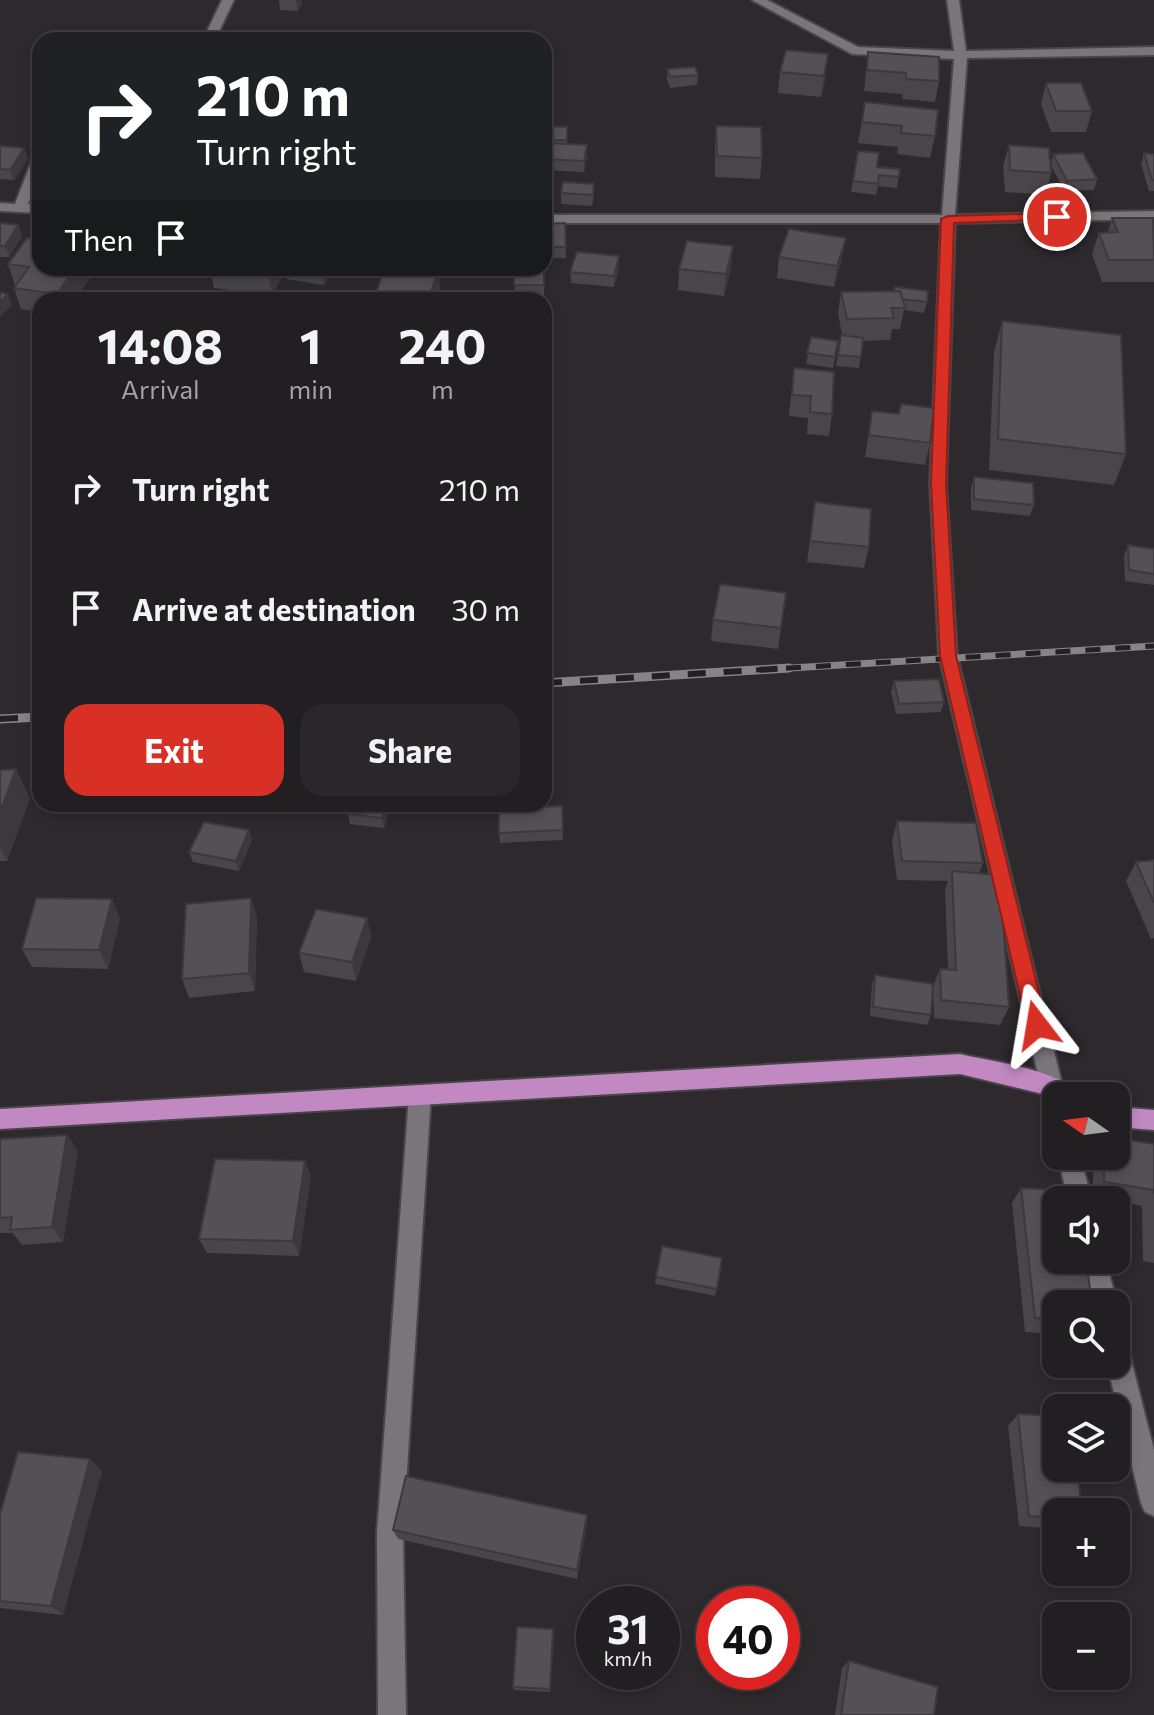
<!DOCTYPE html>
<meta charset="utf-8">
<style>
body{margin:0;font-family:Commissioner,sans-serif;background:#2a272a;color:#f1f3f6;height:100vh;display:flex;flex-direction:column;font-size:30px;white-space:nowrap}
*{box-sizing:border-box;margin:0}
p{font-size:26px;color:#a2a2a5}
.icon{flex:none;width:44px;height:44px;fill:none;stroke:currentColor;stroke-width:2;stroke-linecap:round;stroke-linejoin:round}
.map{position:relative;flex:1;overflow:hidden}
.panel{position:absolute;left:32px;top:292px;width:520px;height:520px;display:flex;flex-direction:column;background:#221f22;border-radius:24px;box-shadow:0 4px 12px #0003,0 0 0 2px #3f3d40}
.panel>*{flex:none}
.top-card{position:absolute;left:32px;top:32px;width:520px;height:244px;border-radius:24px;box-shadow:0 4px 12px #0003,0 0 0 2px #3f3d40;background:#202124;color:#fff;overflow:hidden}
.needle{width:52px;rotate:284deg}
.fabs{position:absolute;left:1042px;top:1082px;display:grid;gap:16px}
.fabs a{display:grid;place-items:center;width:88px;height:88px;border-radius:16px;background:#221f22;box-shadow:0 4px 12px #0003,0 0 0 2px #3f3d40;font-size:40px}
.speed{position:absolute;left:576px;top:1586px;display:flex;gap:16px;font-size:40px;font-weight:700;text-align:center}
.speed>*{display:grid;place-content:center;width:104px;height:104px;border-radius:50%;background:#221f22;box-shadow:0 4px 12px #0003,0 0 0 2px #3f3d40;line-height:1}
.speed small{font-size:20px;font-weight:400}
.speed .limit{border:12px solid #d22;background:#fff;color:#111}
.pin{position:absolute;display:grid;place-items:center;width:68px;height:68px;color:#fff;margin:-34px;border:4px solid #fff;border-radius:50%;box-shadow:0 2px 8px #0007}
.me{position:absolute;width:88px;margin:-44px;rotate:346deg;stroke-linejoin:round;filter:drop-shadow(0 0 6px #0008)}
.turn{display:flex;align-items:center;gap:28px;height:168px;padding:0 32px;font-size:36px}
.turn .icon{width:104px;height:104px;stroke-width:2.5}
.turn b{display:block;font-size:56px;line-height:68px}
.then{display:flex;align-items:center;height:76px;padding:0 32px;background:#0003;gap:16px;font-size:30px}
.eta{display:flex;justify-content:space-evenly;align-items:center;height:136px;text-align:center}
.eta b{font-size:48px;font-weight:700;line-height:56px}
.cta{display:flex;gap:16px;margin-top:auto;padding:16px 32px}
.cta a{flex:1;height:92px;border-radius:24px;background:#d93025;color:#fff;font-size:32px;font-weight:700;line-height:92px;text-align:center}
.cta a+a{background:#2a272a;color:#f1f3f6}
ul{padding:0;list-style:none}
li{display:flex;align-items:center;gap:24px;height:120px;padding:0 32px}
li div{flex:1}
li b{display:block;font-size:30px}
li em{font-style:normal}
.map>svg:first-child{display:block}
</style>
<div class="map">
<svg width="1154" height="1715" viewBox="0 0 1154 1715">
<rect width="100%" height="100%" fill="#2d292d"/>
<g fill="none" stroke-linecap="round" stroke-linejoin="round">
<defs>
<g id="minor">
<path d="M222,0H234L215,40H203Z"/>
<path d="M752,0H767L858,47L954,51L947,0H959L966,51L1154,47V55L967,58L955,215L1154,211V219L955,223L946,484L957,656L1065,1096H1056V1114L1048,1111L1045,1104L939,656L930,484L941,223H544V215H942L954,59L852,54Z"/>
<path d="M40,154V175L28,204L40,205V213L0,211V203L15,204L33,158Z"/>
<path d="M420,1085L428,1088L431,1095L403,1533L406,1715H378L377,1533L409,1095L412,1088Z"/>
<path d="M1058,1156H1080L1092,1200H1068Z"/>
<path d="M1082,1260H1106L1117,1304L1116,1307V1304H1093Z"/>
<path d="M1116,1336L1125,1339L1128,1348L1154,1450V1516L1145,1512L1141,1503L1107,1364H1116Z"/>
</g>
<g id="major">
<path d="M960,1054C988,1061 1066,1070 1078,1096H1056V1101L1047,1095L960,1074L0,1129V1109Z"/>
<path d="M1116,1107L1154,1110V1130L1116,1127Z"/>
</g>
</defs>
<use href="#minor" stroke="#494649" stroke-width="4"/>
<use href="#major" stroke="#494649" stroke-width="4"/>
<use href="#minor" fill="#7a757a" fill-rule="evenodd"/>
<use href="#major" fill="#c188c2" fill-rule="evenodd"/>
<defs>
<path id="rail-far1" d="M756,670L1154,646"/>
<g id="rail">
<path d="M544,683L789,668"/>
<path d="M0,719L40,717"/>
</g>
</defs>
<use href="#rail-far1" stroke="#878387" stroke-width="7"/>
<use href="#rail" stroke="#878387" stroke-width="9"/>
<use href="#rail-far1" stroke="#241f23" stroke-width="5" stroke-dasharray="15" stroke-linecap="butt"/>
<use href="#rail" stroke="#241f23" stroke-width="6" stroke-dasharray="18" stroke-linecap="butt"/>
</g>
<g fill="#494549">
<path d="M279,0H301L302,3L298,11L280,10Z"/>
<path d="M868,52L939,81L935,102L902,99L903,94L864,91Z"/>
<path d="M667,69L698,75L697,85L670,88L667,80Z"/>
<path d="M780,72L826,75L821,97L778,93Z"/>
<path d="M1046,83L1092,111L1086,132H1051L1041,104Z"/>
<path d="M865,102L935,136L930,158L897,154L898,147L858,143Z"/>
<path d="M544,126L567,127V144L587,145V156L584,172L544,170V158L546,151H544Z"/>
<path d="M716,126L762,158L760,179L715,177V147Z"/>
<path d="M1009,145L1051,165L1053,154L1097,179L1094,190L1064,191L1051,165V173L1046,195L1005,192L1003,166Z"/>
<path d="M0,146L24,148L28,159L14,180L0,179Z"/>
<path d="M858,151L877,167L900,169L897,188L878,186L876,195L851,192Z"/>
<path d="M1144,153L1154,154V191H1149L1141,164Z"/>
<path d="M561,193L594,195L592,206L561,204Z"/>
<path d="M1112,218L1154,220V282H1102L1092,254L1099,233L1108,232Z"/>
<path d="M0,223L18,225L22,236L9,257H0Z"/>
<path d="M565,223L566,258H544V224Z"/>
<path d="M733,246L731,267L724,296L678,290L679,269Z"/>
<path d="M779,257L842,260L834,287L777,278Z"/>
<path d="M8,264L40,268H97L74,300H40V312L21,309L14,288L15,286Z"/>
<path d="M619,267L614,287L571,283L570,272Z"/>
<path d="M210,268H335L324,285L286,279L285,271L272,295L214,288Z"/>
<path d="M472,268H492L491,270Z"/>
<path d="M514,268H544V296H515Z"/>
<path d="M841,292L927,302L924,313L904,310L900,329H892L890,340L863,341L859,368L836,366L841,335H842L838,313Z"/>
<path d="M1002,321L1126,454L1114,485L989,470L994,352Z"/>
<path d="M811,337L838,341L833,368L806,364Z"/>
<path d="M794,368L832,414L829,436L807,434L808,418L789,416Z"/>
<path d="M901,404L930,443L925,465L865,457L872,411L899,414Z"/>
<path d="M974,477L1034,505L1030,516L971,510V488Z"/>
<path d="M815,502L869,547L864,568L807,562Z"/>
<path d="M1128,545L1154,549V585L1125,581L1124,556Z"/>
<path d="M786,593L778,649L711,641L713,620Z"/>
<path d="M894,681L944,702L941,712L896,714L891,692Z"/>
<path d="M0,770L30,798L7,861H0Z"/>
<path d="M390,804L384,828L350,824L348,814Z"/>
<path d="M562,806L563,840L500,843L499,833Z"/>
<path d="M897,821L983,863L979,873L1009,1007L1000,1025L934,1018L933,988L931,1015L927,1025L870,1016L872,984L875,975L933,986L940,969H948L945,890L948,881L897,880L892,841Z"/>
<path d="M249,830L252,840L239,871L193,862L189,852Z"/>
<path d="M1154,860V938L1151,939L1126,881L1136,862Z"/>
<path d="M251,898L257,917L255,991L189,998L182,979Z"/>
<path d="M120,918L108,969L32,967L22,949Z"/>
<path d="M367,918L371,937L356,981L304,972L299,953Z"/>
<path d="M67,1135L78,1152L63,1242L22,1245L13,1233H0V1139Z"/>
<path d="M1154,1144V1263L1143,1261L1142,1206L1116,1201V1200L1093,1197V1156H1116Z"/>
<path d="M305,1161L311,1177L299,1256L207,1253L199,1239Z"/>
<path d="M1021,1188L1056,1304V1334L1025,1332L1012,1203Z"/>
<path d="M722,1258L715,1296L655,1284L656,1277Z"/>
<path d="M1018,1414L1056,1512V1529L1019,1526L1008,1426Z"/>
<path d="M90,1459L102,1471L63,1615L0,1608V1514Z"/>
<path d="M587,1525L577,1579L398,1539L393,1530Z"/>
<path d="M554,1633L550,1692L514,1690L513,1687Z"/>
<path d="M849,1661L934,1715H835L842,1668Z"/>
</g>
<g fill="#3c383c">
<path d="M296,0H301L302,3L298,11Z"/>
<path d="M828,54L826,75L821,97L824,76Z"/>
<path d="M587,145V156L584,172V161Z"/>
<path d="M24,148L28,159L14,180L10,170Z"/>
<path d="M18,225L22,236L9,257L5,246Z"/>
<path d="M846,238L842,260L834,287L837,266Z"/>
<path d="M733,246L731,267L724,296L726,274Z"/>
<path d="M619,256V267L614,287V276Z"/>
<path d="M75,268H97L74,300H59L57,294Z"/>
<path d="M271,268H284L285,271L272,295L268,273Z"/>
<path d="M321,268H335L324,285Z"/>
<path d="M439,268L440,290L437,300H428Z"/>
<path d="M8,294L12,305L0,317V302Z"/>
<path d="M546,481V502L544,509V486Z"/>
<path d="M16,769L30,798L7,861L0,847V812Z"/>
<path d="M386,804H390L384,828L382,818Z"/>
<path d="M249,830L252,840L239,871L236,861Z"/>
<path d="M251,898L257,917L255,991L249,973Z"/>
<path d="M112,899L120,918L108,969L99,950Z"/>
<path d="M367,918L371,937L356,981L352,962Z"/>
<path d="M67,1135L78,1152L63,1242L52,1227Z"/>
<path d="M305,1161L311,1177L299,1256L293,1241Z"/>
<path d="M90,1459L102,1471L63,1615L51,1606Z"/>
<path d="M587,1515V1525L577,1579V1570Z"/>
</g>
<g fill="#555055" stroke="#3c383c" stroke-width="2">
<path d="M786,50L828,54L824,76L780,72Z"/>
<path d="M868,52L939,57V81L906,79V73L867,70Z"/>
<path d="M695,67L698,75L670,77L667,69Z"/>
<path d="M1046,83H1081L1092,111H1056Z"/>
<path d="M865,102L938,110L935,136L901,133L902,126L862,122Z"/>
<path d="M544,126L567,127V140H544Z"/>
<path d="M716,126L761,127L762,158L717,156Z"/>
<path d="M548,143L587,145L584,161L544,159Z"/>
<path d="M1009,145L1049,148L1051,173L1010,170Z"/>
<path d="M0,146L24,148L10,170L0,169Z"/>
<path d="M858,151L879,153L877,167L900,169L899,177L879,175L878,184L853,181Z"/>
<path d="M1083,153L1097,179L1067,181L1053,154Z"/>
<path d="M1144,153L1154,154V180H1152Z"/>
<path d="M563,182L594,184L593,195L561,193Z"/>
<path d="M1112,218H1153L1154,260H1109L1099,233L1118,232Z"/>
<path d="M0,223L18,225L5,246H0Z"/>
<path d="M565,223L566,247H544V224Z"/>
<path d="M789,229L846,238L837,266L779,257Z"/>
<path d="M27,238L40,240V268H75L57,294L14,288L29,267L8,264Z"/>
<path d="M687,241L733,246L726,274L679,269Z"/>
<path d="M577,252L619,256L614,276L570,272Z"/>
<path d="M223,268H271L268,273Z"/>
<path d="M385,268H439L428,300H403L374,298Z"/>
<rect x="514" y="268" width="30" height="17"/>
<path d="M895,287L928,291L927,302L902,299L900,291H894Z"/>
<path d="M900,291L905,308H891L894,318L847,319L841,292Z"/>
<path d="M0,292L8,294L0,302Z"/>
<path d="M1002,321L1121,335L1126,454L998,439Z"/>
<path d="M841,335L863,338L861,357L838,355Z"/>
<path d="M811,337L838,341L835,357L807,353Z"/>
<path d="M794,368L834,372L832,414L810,412L811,396L792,395Z"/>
<path d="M901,404L934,408L930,443L869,435L872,411L899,414Z"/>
<path d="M974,477L1033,483L1034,505L974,499Z"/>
<path d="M815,502L871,509L869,547L810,541Z"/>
<path d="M1128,545L1154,549V574L1129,570Z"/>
<path d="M720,584L786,593L781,628L713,620Z"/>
<path d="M939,679L944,702L899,704L894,681Z"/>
<path d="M16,769L0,812V770Z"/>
<path d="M351,804H386L382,818L348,814Z"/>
<path d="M562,806L563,830L499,833V808Z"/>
<path d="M897,821L976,823L983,863L902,861Z"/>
<path d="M204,822L249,830L236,861L189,852Z"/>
<path d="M1154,860V903L1136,862Z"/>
<path d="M952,871L1000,875L1009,1007L941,1000L940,969L956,970Z"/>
<path d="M36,898L112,899L99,950L22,949Z"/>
<path d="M251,898L249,973L182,979L186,904Z"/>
<path d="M316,909L367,918L352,962L299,953Z"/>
<path d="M875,975L933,984L931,1015L873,1007Z"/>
<path d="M67,1135L52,1227L10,1230L12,1217L0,1218V1139Z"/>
<path d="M1116,1138L1154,1144V1194V1190L1104,1182V1156H1116Z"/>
<path d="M215,1159L305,1161L293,1241L199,1239Z"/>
<path d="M1021,1188L1076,1191L1077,1200H1056V1260H1086L1092,1304H1056V1319L1035,1318Z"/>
<path d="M662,1246L722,1258L717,1289L656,1277Z"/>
<path d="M1018,1414L1056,1416V1468H1077L1082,1512H1056V1518L1029,1516Z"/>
<path d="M18,1452L90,1459L51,1606L0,1601V1514Z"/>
<path d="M406,1476L587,1515L577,1570L393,1530Z"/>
<path d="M517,1627L553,1629L550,1689L513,1687Z"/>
<path d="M849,1661L938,1687L934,1715H841Z"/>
</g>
<path fill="#d93025" stroke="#8d1f18" stroke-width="2" d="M1057,213L1064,217L1062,219L954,223L946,484L956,656L1047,1025L1044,1031L1037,1033L1030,1031L1027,1025L940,656L931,484L941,219L948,216Z"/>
</svg>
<div class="fabs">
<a><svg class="needle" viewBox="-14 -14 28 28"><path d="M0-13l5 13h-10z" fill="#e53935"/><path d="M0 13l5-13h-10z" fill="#a2a2a5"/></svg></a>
<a><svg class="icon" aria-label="sound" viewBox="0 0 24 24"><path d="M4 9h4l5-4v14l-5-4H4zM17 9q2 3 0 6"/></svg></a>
<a><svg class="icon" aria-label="search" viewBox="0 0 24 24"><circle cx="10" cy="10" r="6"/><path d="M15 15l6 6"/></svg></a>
<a><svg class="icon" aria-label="layers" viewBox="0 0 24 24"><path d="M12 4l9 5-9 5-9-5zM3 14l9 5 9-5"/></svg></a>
<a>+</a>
<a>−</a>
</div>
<div class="speed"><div>31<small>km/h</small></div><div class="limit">40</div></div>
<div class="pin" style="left:1057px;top:217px;background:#d93025"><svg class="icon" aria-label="arrive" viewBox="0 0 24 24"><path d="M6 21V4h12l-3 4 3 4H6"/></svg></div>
<svg class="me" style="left:1037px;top:1025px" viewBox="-20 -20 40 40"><path d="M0-17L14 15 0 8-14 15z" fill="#d93025" stroke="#fff" stroke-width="4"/></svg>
<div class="top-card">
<div class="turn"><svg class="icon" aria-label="right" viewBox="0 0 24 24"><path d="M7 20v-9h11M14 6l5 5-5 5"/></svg><div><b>210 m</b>Turn right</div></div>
<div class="then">Then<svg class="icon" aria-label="arrive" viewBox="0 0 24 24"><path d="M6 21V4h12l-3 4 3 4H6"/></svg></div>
</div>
<section class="panel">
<div class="eta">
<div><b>14:08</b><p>Arrival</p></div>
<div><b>1</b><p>min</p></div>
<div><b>240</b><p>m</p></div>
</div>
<ul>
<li><svg class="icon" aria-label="right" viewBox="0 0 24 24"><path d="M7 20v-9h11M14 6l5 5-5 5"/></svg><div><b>Turn right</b></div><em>210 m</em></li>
<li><svg class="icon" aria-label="arrive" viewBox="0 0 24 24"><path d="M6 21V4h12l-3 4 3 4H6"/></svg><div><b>Arrive at destination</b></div><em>30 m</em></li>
</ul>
<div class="cta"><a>Exit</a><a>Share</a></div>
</section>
</div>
